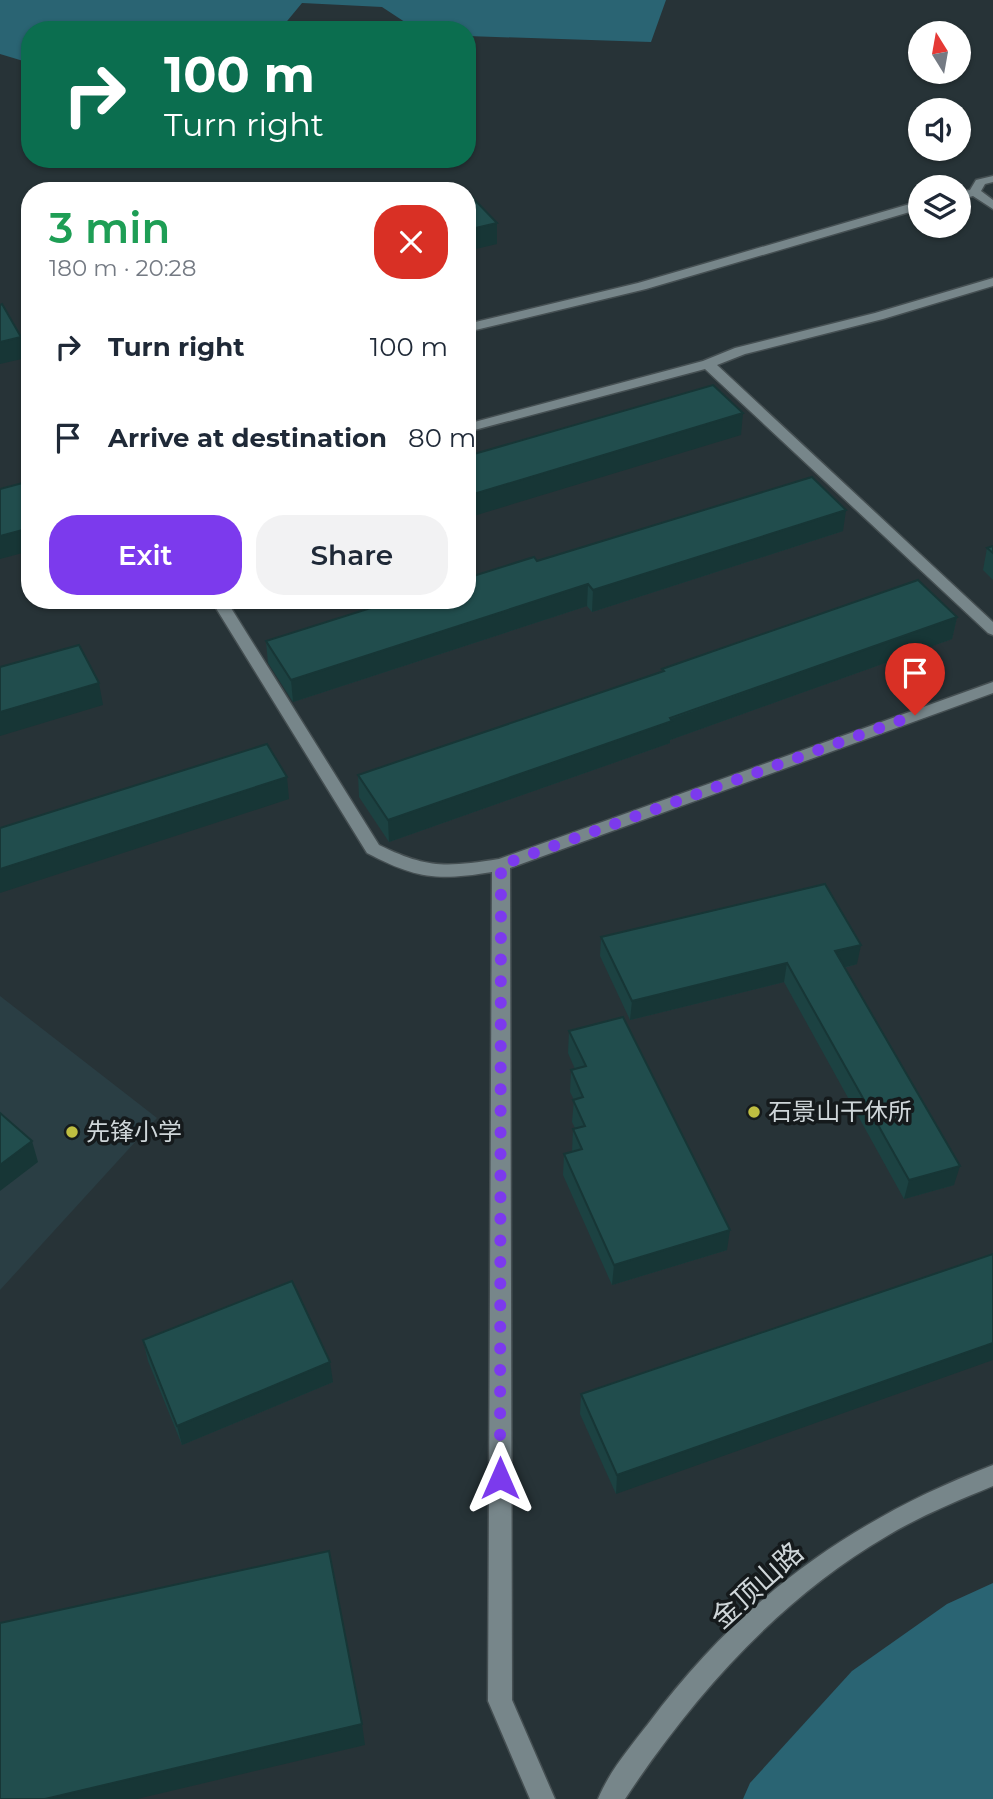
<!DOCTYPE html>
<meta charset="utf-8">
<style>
body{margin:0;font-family:Montserrat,"Noto Sans SC",sans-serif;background:#f2f2f3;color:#1f2937;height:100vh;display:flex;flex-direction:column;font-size:26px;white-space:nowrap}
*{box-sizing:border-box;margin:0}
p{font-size:23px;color:#747a83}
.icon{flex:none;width:38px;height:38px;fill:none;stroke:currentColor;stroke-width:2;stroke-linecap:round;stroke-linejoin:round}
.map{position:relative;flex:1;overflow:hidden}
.details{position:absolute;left:21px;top:182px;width:455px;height:427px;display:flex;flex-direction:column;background:#fff;border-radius:28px;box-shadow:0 2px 5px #0004}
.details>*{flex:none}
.hud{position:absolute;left:21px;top:21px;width:455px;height:147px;border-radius:28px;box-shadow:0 2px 5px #0004;background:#0b6e4f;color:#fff;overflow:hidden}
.needle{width:46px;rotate:349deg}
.tools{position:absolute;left:908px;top:21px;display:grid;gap:14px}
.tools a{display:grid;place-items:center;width:63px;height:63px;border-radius:50%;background:#fff;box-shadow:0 2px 5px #0004;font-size:35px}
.pin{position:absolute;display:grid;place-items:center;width:60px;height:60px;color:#fff;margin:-72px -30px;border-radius:50% 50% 50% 0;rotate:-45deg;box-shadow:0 0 7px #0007}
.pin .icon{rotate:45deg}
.me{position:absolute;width:77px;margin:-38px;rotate:0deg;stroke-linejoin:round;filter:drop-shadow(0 0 5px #0008)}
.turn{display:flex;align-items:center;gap:24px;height:147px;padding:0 28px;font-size:32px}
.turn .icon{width:91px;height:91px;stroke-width:2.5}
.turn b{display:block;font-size:49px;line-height:60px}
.round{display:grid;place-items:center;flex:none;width:74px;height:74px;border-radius:28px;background:#f2f2f3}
.head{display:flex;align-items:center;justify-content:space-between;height:119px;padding:0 28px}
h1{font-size:42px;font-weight:600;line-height:52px;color:#1e9e55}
.action{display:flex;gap:14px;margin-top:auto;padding:14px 28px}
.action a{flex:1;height:80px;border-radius:28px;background:#7c3aed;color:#fff;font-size:28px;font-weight:600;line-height:80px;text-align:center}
.action a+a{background:#f2f2f3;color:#1f2937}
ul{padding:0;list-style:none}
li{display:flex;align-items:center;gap:21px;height:91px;padding:0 28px}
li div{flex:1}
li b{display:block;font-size:26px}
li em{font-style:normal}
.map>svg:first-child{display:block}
</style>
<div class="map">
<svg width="993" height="1799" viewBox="0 0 993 1799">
<rect width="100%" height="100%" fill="#273337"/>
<path fill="#2a3e44" d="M0,996L157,1118L0,1290Z"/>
<g fill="#2a6473">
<path d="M0,0H666L651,42L467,36V30H417L382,7L302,3L283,26L268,30H30V63L0,54Z"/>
<path d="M993,1583V1799H743L750,1783L852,1671L947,1604Z"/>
</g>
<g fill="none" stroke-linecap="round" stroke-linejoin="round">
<defs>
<g id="minor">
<path d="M993,176V182L985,184L981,191L993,200V209L973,196L959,200V192L970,190L976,180Z"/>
<path d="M920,201V209L646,289L467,332V324L638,283Z"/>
<path d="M993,278V286L883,319L745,354L717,365L993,622V635L988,633L705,369L467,432V424L703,361L735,348L875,313Z"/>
<path d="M211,600H226L379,845C428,869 446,867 499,859L993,682V693L510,868L512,1700L555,1799H530L488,1701L492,872C437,881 417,879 367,853Z"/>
</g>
<path id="tertiary" d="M993,1465V1486C957,1501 920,1516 887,1536C779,1599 693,1696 625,1799H598C609,1772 630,1747 648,1724C740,1600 850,1520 993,1465Z"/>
</defs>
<use href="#minor" stroke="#454f52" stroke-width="3"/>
<use href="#tertiary" stroke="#454f52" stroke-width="3"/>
<use href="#minor" fill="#77868a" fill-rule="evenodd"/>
<use href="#tertiary" fill="#77868a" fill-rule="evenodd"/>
</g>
<g fill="#1c4242">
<path d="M843,531L592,612L587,606L293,702L268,663L266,641L537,561Z"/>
<path d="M993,546V580L983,570L987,548Z"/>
<path d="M957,617L952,639L670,740V743L389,842L359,797L358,775L662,672V669Z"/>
<path d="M601,937L857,964L844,968L954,1185L904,1199L784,982L630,1020L600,956Z"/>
<path d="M569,1031L727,1250L612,1285L563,1175L564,1154L572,1152L573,1129L575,1128L572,1122L574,1100L570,1092L571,1070L575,1069L568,1053Z"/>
<path d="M993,1254L616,1494L580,1414L581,1394Z"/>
<path d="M143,1340L333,1382L182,1445L148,1361Z"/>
</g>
<g fill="#173636">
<path d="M497,223V244L467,251V230Z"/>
<path d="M21,337L26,358L0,364V342Z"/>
<path d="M743,413L741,435L467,518V496Z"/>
<path d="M846,510L843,531L592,612L593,590Z"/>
<path d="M30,528V551L0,559V536Z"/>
<path d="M588,584L587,606L293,702L291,680Z"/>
<path d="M957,617L952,639L670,740V743L389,842L388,820Z"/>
<path d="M99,683L103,705L0,736V712Z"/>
<path d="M287,777L289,799L0,893V869Z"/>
<path d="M861,945L857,964L831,971L835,951Z"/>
<path d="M787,963L784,982L630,1020L632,1001Z"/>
<path d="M32,1141L38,1162L0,1191V1165Z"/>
<path d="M960,1166L954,1185L904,1199L909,1180Z"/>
<path d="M730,1230L727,1250L612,1285L614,1265Z"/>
<path d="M993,1343V1360L616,1494L617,1475Z"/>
<path d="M330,1362L333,1382L182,1445L177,1426Z"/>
<path d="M362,1724L365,1745L137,1799H45Z"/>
</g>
<g fill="#214d4d" stroke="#173636" stroke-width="2">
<path d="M470,195L497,223L467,230V196Z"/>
<path d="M2,304L21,337L0,342V305Z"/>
<path d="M713,385L743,413L467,496V456Z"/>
<path d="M812,477L846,510L593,590L588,584L291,680L266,641L396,600H467V578L534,557L537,561Z"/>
<path d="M30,481V528L0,536V489Z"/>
<path d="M993,546V553L987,548Z"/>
<path d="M918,580L957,617L670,718L672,721L388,820L358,775L664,671L662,669Z"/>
<path d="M79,645L99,683L0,712V667Z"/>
<path d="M267,744L287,777L0,869V828Z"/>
<path d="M825,884L861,945L835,951L960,1166L909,1180L787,963L632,1001L601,937Z"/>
<path d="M623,1017L730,1230L614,1265L564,1154L582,1149L573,1129L585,1126L573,1100L583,1097L571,1070L586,1066L569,1031Z"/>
<path d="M0,1113L32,1141L0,1165Z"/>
<path d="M993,1254V1343L617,1475L581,1394Z"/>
<path d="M292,1281L330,1362L177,1426L143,1340Z"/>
<path d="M329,1551L362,1724L45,1799H0V1623Z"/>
</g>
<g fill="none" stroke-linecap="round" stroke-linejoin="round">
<path stroke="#7c3aed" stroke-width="12" stroke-dasharray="0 21.6" d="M500,1478L501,865L915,715"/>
</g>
<g fill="#bfbe41" stroke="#151a1c" stroke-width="2.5">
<circle cx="754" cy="1112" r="7"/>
<circle cx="72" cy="1132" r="7"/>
</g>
<g text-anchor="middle" stroke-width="7" stroke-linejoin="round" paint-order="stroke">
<g font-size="24" fill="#cfd6d9" stroke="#151a1c" text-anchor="start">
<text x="768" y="1120">石景山干休所</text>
<text x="86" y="1140">先锋小学</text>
</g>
<g font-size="28" fill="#cfd6d9" stroke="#151a1c">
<text transform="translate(757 1585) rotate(-42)" y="10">金顶山路</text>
</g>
</g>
</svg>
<div class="tools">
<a><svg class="needle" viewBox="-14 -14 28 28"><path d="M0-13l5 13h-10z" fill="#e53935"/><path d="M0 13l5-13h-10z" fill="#747a83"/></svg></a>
<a><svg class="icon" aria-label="sound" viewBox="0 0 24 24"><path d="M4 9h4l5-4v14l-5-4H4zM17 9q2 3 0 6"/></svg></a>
<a><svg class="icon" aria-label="layers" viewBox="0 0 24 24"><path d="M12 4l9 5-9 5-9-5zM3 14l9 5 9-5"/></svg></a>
</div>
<div class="pin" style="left:915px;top:715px;background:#d93025"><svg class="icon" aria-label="arrive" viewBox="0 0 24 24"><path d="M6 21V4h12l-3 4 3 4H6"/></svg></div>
<svg class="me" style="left:500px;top:1478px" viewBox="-20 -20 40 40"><path d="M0-17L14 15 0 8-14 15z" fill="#7c3aed" stroke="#fff" stroke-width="4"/></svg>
<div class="hud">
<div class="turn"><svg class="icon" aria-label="right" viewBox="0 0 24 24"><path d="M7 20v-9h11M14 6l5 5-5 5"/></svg><div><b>100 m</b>Turn right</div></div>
</div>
<section class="details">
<div class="head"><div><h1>3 min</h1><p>180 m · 20:28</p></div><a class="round" style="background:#d93025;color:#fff"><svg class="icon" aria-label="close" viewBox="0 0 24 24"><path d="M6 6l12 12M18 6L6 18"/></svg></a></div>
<ul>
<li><svg class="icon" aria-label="right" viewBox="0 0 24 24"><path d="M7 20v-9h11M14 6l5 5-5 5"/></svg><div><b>Turn right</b></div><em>100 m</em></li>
<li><svg class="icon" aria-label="arrive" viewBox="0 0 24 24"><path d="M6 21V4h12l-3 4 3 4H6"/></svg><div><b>Arrive at destination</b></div><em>80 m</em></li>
</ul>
<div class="action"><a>Exit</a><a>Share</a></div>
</section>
</div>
